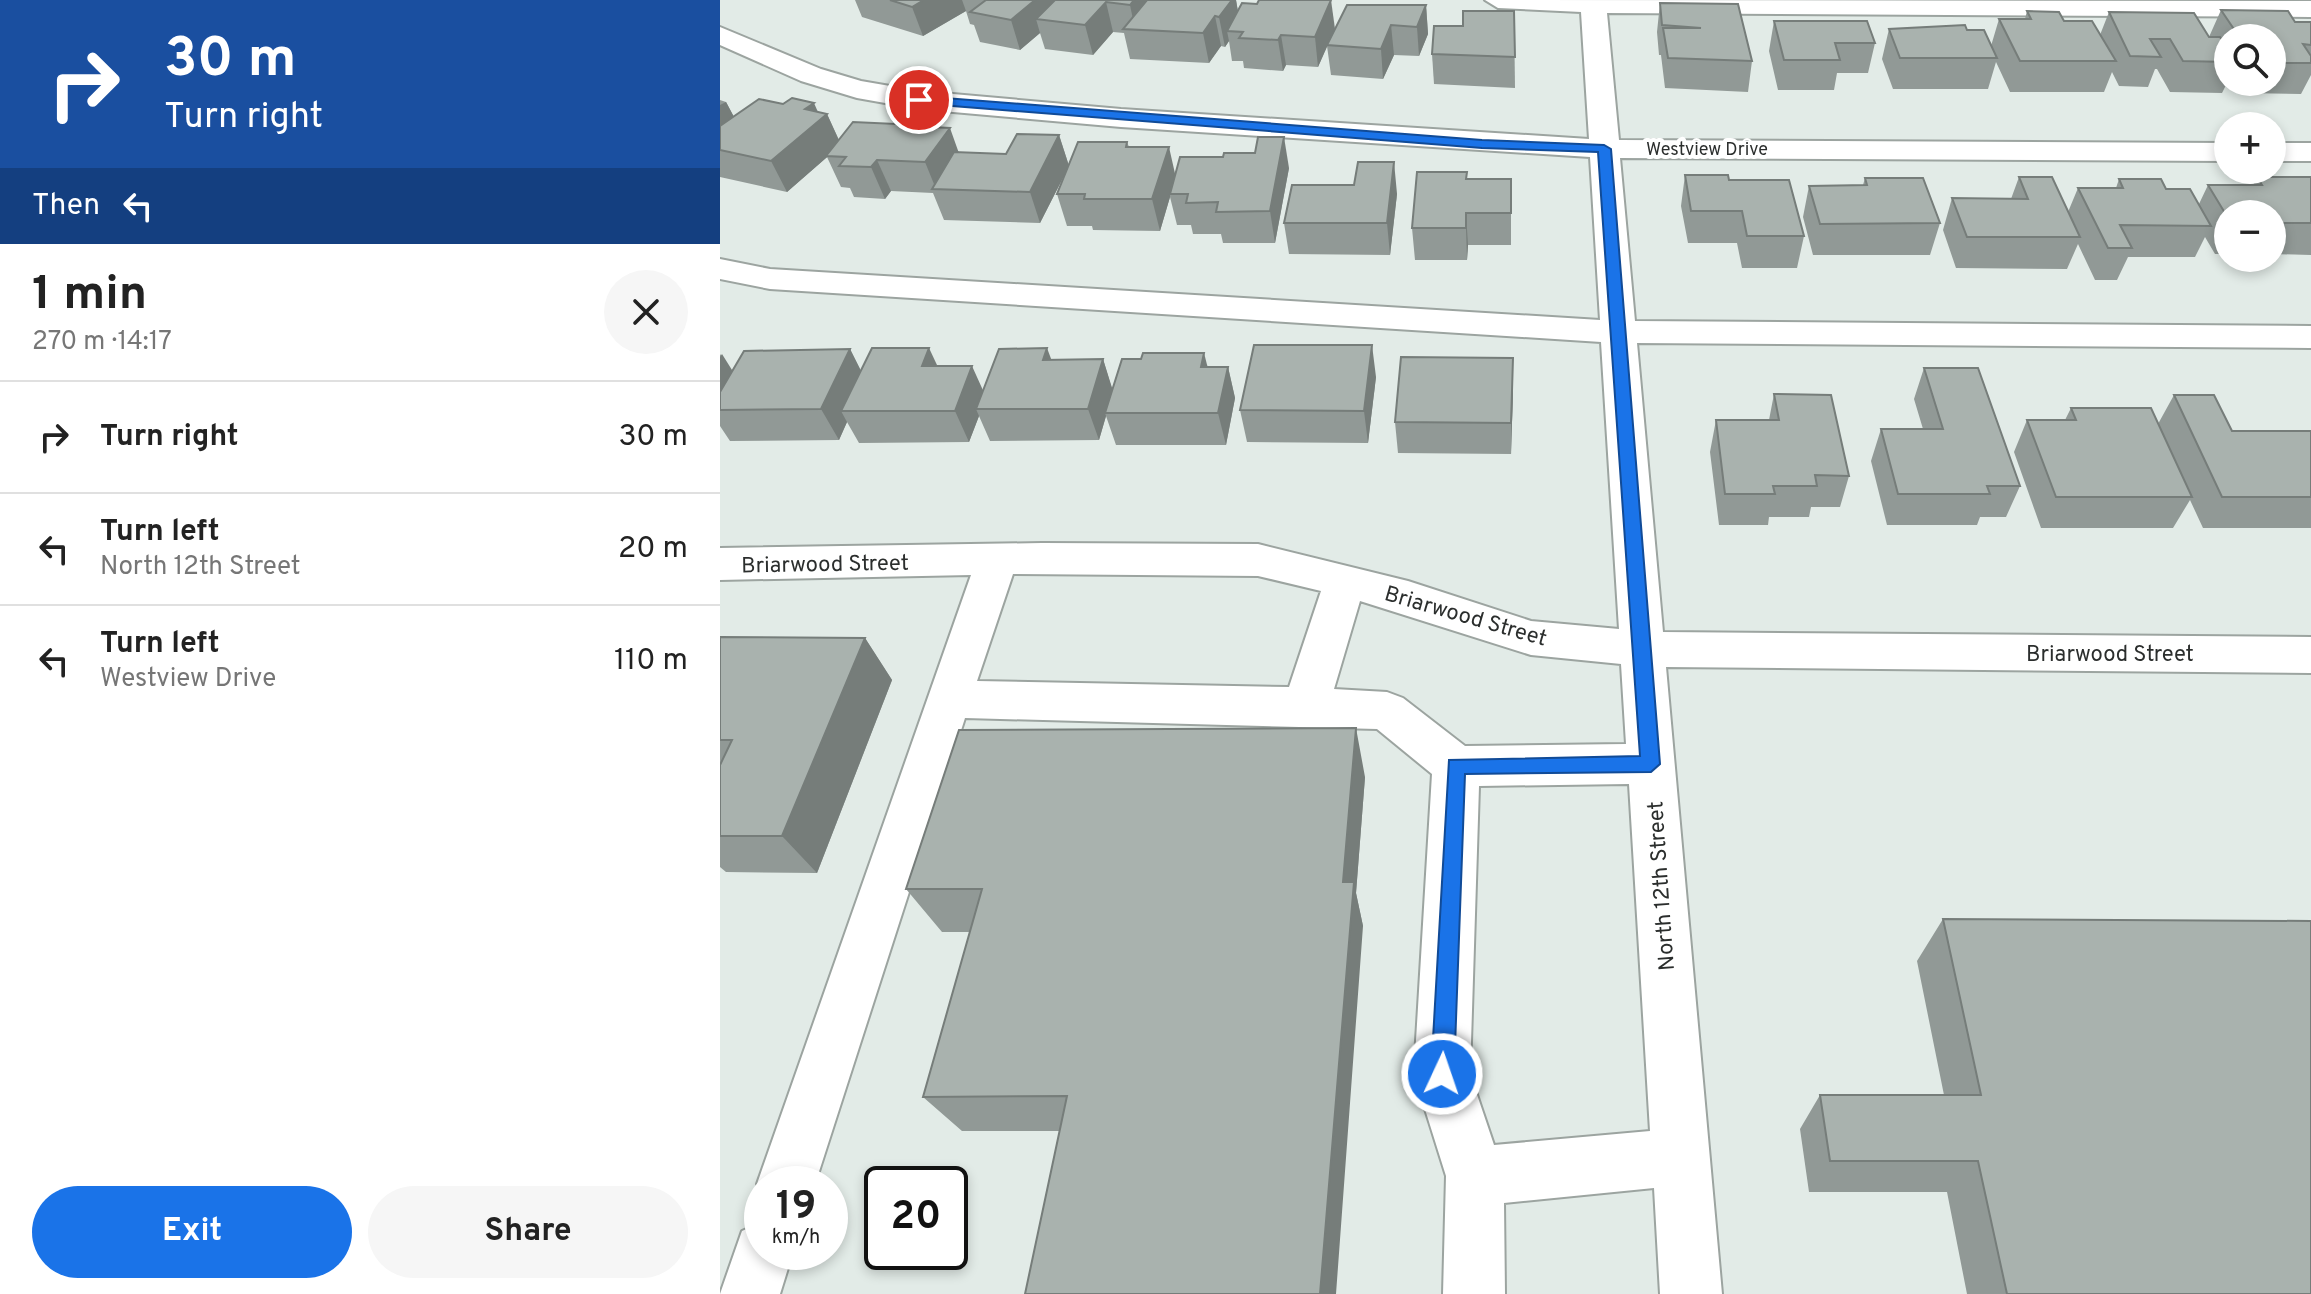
<!DOCTYPE html>
<meta charset="utf-8">
<style>
body{margin:0;font-family:Overpass,sans-serif;background:#f6f6f6;color:#222;height:100vh;display:flex;flex-direction:column;font-size:30px;white-space:nowrap}
*{box-sizing:border-box;margin:0}
p{font-size:26px;color:#767676}
.icon{flex:none;width:44px;height:44px;fill:none;stroke:currentColor;stroke-width:2;stroke-linecap:round;stroke-linejoin:round}
.map{position:relative;flex:1;overflow:hidden}
.panel{display:flex;flex-direction:column;background:#fff;width:720px}
.panel>*{flex:none}
.guide{background:#1a4fa0;color:#fff;overflow:hidden}
.buttons{position:absolute;left:1494px;top:24px;display:grid;gap:16px}
.buttons a{display:grid;place-items:center;width:72px;height:72px;border-radius:50%;background:#fff;box-shadow:0 4px 12px #0003;font-size:40px}
.speed{position:absolute;left:24px;top:1166px;display:flex;gap:16px;font-size:40px;font-weight:700;text-align:center}
.speed>*{display:grid;place-content:center;width:104px;height:104px;border-radius:50%;background:#fff;box-shadow:0 4px 12px #0003;line-height:1}
.speed small{font-size:20px;font-weight:400}
.speed .limit{border:4px solid #111;border-radius:12px;background:#fff;color:#111}
.pin{position:absolute;display:grid;place-items:center;width:68px;height:68px;color:#fff;margin:-34px;border:4px solid #fff;border-radius:50%;box-shadow:0 2px 8px #0007}
.me{position:absolute;width:88px;margin:-44px;rotate:3deg;stroke-linejoin:round;filter:drop-shadow(0 0 6px #0008)}
.turn{display:flex;align-items:center;gap:28px;height:168px;padding:0 32px;font-size:36px}
.turn .icon{width:104px;height:104px;stroke-width:2.5}
.turn b{display:block;font-size:56px;line-height:68px}
.then{display:flex;align-items:center;height:76px;padding:0 32px;background:#0003;gap:16px;font-size:30px}
.round{display:grid;place-items:center;flex:none;width:84px;height:84px;border-radius:42px;background:#f6f6f6}
.summary{display:flex;align-items:center;justify-content:space-between;height:136px;padding:0 32px}
h1{font-size:48px;font-weight:700;line-height:60px}
.action{display:flex;gap:16px;margin-top:auto;padding:16px 32px}
.action a{flex:1;height:92px;border-radius:48px;background:#1a73e8;color:#fff;font-size:32px;font-weight:700;line-height:92px;text-align:center}
.action a+a{background:#f6f6f6;color:#222}
ul{padding:0;list-style:none}
li{display:flex;align-items:center;gap:24px;height:112px;padding:0 32px;border-top:2px solid #e0e0e0}
li div{flex:1}
li b{display:block;font-size:30px}
li em{font-style:normal}
main{display:flex;flex:1;min-height:0}
.map>svg:first-child{display:block}
</style>
<main>
<section class="panel">
<div class="guide">
<div class="turn"><svg class="icon" aria-label="right" viewBox="0 0 24 24"><path d="M7 20v-9h11M14 6l5 5-5 5"/></svg><div><b>30 m</b>Turn right</div></div>
<div class="then">Then<svg class="icon" aria-label="left" viewBox="0 0 24 24"><path d="M17 20v-9H6M10 6l-5 5 5 5"/></svg></div>
</div>
<div class="summary"><div><h1>1 min</h1><p>270 m · 14:17</p></div><a class="round"><svg class="icon" aria-label="close" viewBox="0 0 24 24"><path d="M6 6l12 12M18 6L6 18"/></svg></a></div>
<ul>
<li><svg class="icon" aria-label="right" viewBox="0 0 24 24"><path d="M7 20v-9h11M14 6l5 5-5 5"/></svg><div><b>Turn right</b></div><em>30 m</em></li>
<li><svg class="icon" aria-label="left" viewBox="0 0 24 24"><path d="M17 20v-9H6M10 6l-5 5 5 5"/></svg><div><b>Turn left</b><p>North 12th Street</p></div><em>20 m</em></li>
<li><svg class="icon" aria-label="left" viewBox="0 0 24 24"><path d="M17 20v-9H6M10 6l-5 5 5 5"/></svg><div><b>Turn left</b><p>Westview Drive</p></div><em>110 m</em></li>
</ul>
<div class="action"><a>Exit</a><a>Share</a></div>
</section>
<div class="map">
<svg width="1591" height="1294" viewBox="0 0 1591 1294">
<rect width="100%" height="100%" fill="#e2ebe7"/>
<g fill="none" stroke-linecap="round" stroke-linejoin="round">
<defs>
<g id="minor">
<path d="M765,0L1591,1V17L887,13L899,140L1508,143V161L900,158L915,321L1591,326V348L917,343L943,632L1591,637V673L946,667L1002,1294H940L934,1188L784,1203L785,1294H723L726,1176L694,1074L712,774L657,729L245,718L95,1184H42V1197L37,1184L251,575L0,580V548L322,543L538,544L688,581L811,621L899,629L881,342L50,289L0,279V259L50,269L880,320L870,157L401,127L199,109L137,98L81,81L0,45V27L101,69L141,81L199,91L401,109L869,139L861,12L778,8ZM293,574L538,576L601,591L569,687L257,681ZM640,601L811,655L901,664L906,744L745,746L683,698L667,692L614,689ZM909,784L930,1131L774,1145L750,1074L759,786Z"/>
<rect x="1552" y="143" width="39" height="18"/>
<path d="M42,1222V1252H73L60,1294H0L22,1231Z"/>
</g>
</defs>
<use href="#minor" stroke="#9ca4a0" stroke-width="4"/>
<use href="#minor" fill="#fff" fill-rule="evenodd"/>
</g>
<g fill="#919996">
<path d="M135,0H516L518,11L615,29L706,5L708,34L699,56L674,55L663,79L611,75L607,46L598,67L566,65L563,71L524,68L523,61H512L509,41L505,47L501,46L489,63L410,59L404,33L393,32L373,55L325,49L320,33L300,50L260,42L254,25L250,24L246,11L203,36L142,17Z"/>
<path d="M940,3L1032,61L1028,92L945,88L941,55H939L937,32Z"/>
<path d="M1501,10L1575,22H1591V75L1581,94L1522,93L1515,82H1552V38H1508V81L1502,93L1450,92L1437,69H1435L1428,87L1399,86L1392,72L1384,92H1290L1276,62L1268,89H1173L1162,59L1169,29L1247,30L1271,46L1279,19H1305L1307,11L1344,21L1380,35L1389,12L1489,37Z"/>
<path d="M794,11L795,88L714,84L712,54L743,26Z"/>
<path d="M1054,21L1155,43L1148,73H1117L1114,90H1058L1049,51Z"/>
<path d="M0,100L6,102L14,117L98,112L107,114L119,140L214,127L239,152L286,154L339,135L349,166L320,223L224,220L213,193L171,191L165,199L134,197L130,188L121,187L107,157L67,192L0,177Z"/>
<path d="M407,142L409,147L455,175L569,168L555,243H503L501,234H473L471,225H457L450,197L440,231L373,230L372,226H347L337,194Z"/>
<path d="M965,175L1009,180L1084,236L1077,268H1022L1017,243H968L961,206Z"/>
<path d="M1299,177L1348,212L1358,188H1396L1399,179L1479,204L1488,185H1533L1537,177H1591V255L1552,254V214H1508V254H1495L1485,237L1475,257H1408L1397,280H1375L1358,244L1347,269L1236,268L1223,230L1232,198L1291,199Z"/>
<path d="M1145,178L1220,223L1210,255H1093L1083,217L1089,186L1143,185Z"/>
<path d="M747,179H791V245H748L747,260H695L692,228Z"/>
<path d="M677,194L670,255L569,254L564,223Z"/>
<path d="M130,349L141,371L217,366L263,390L331,360L383,359L392,389L487,367H508L515,398L506,445H396L386,416L379,440L270,441L259,416L249,442L139,443L127,422L119,440L10,441L0,426V354L12,371Z"/>
<path d="M1204,368L1300,486L1286,517H1260L1257,525H1167L1151,461L1161,429H1203L1194,399Z"/>
<path d="M656,377L648,443L527,442L520,410Z"/>
<path d="M793,389L791,454L678,453L675,422Z"/>
<path d="M1054,394L1129,476L1120,507H1091L1089,517H1049L1048,525H999L990,452L996,420H1049Z"/>
<path d="M1454,395L1512,431H1591V528H1483L1470,500L1453,528H1321L1294,452L1307,420H1345L1351,408L1438,424Z"/>
<path d="M0,637L145,638L172,680L97,873L6,872L0,867Z"/>
<path d="M645,777L636,893L643,926L340,1131H242L203,1097L250,932H222L186,889Z"/>
<path d="M1223,919L1591,1294H1247L1227,1192H1089L1080,1129L1100,1095H1224L1197,961Z"/>
</g>
<g fill="#767d7a">
<path d="M204,0H242L246,11L203,36L192,7Z"/>
<path d="M315,0H358L316,19L320,33L300,50L291,20Z"/>
<path d="M414,0H430L415,29L410,5Z"/>
<path d="M512,0H516L520,25L507,31L509,41L505,47L499,17Z"/>
<path d="M611,0L615,29L598,67L595,37Z"/>
<path d="M386,2L393,32L373,55L365,25Z"/>
<path d="M706,5L708,34L699,56L697,27Z"/>
<path d="M495,16L501,46L489,63L483,33Z"/>
<path d="M671,25L674,55L663,79L661,49Z"/>
<path d="M561,35L566,65L563,71L558,40Z"/>
<path d="M6,102L22,132L0,146V105Z"/>
<path d="M94,103L101,119L107,114L121,145L67,192L51,161L85,109Z"/>
<path d="M212,122L220,142L230,128L241,159L216,189L205,162L209,127Z"/>
<path d="M339,135L349,166L320,223L310,192Z"/>
<path d="M564,137L569,168L555,243L550,211Z"/>
<path d="M449,147L456,178L450,194V197L440,231L432,199Z"/>
<path d="M157,160L171,191L165,199L151,167Z"/>
<path d="M674,162L677,194L670,255L667,223Z"/>
<path d="M746,213L748,245L747,260L746,228Z"/>
<path d="M652,345L656,377L648,443L644,411Z"/>
<path d="M209,348L224,380L202,366Z"/>
<path d="M327,348L339,380L323,360Z"/>
<path d="M130,349L146,381L121,411L127,422L119,440L101,409Z"/>
<path d="M484,353L492,384L481,367Z"/>
<path d="M2,354L22,386L0,410V357Z"/>
<path d="M793,358V389L791,454V423Z"/>
<path d="M383,359L393,391L385,413L386,416L379,440L368,409Z"/>
<path d="M252,366L266,397L256,409L259,416L249,442L235,411Z"/>
<path d="M508,367L515,398L506,445L498,413Z"/>
<path d="M145,638L172,680L97,873L62,836Z"/>
<path d="M636,728L645,777L636,893L643,926L616,1294H600L623,882Z"/>
</g>
<g fill="#a9b2ae" stroke="#767d7a" stroke-width="2">
<path d="M170,0H204L192,7Z"/>
<path d="M266,0H315L291,20L250,12Z"/>
<path d="M335,0H414L410,5L386,2L365,25L316,19Z"/>
<path d="M427,0H512L499,17L495,16L483,33L403,29Z"/>
<path d="M539,0H611L595,37L561,35L558,40L519,38L523,32L507,31L522,3L537,4Z"/>
<path d="M940,3L1018,4L1032,61L948,58L943,28H981L942,25Z"/>
<path d="M627,5H706L697,27L671,25L661,49L607,45Z"/>
<path d="M1501,10L1568,11L1575,22H1591V45L1583,44L1591,56V63H1552V38H1520Z"/>
<path d="M743,11H794L795,57L712,54L714,26H743Z"/>
<path d="M1307,11L1339,12L1344,21H1372L1396,61H1300L1279,19H1311Z"/>
<path d="M1389,12L1474,13L1489,37H1500L1508,50V62L1463,61L1450,39H1430L1441,57L1410,56Z"/>
<path d="M1054,21H1147L1155,43H1115L1120,60H1064Z"/>
<path d="M1245,25L1247,30H1264L1277,58H1180L1169,29Z"/>
<path d="M72,98L94,103L85,109L107,114L51,161L0,150V126L39,99L63,104Z"/>
<path d="M179,120L212,122L209,127L230,128L205,162L157,160L151,167L119,166L126,157L106,156L133,122L176,124Z"/>
<path d="M297,134L339,135L310,192L212,189L234,152L286,154Z"/>
<path d="M538,137H564L550,211L496,212L498,202L466,203L468,194H450L460,157H503L504,153H535Z"/>
<path d="M358,142H407L406,147H449L432,199H364L365,194H337Z"/>
<path d="M638,162H674L667,223H564L572,185H634Z"/>
<path d="M697,172H747L746,179H791V213H746V228H692Z"/>
<path d="M965,175H1008L1009,180H1069L1084,236H1027L1022,211H971Z"/>
<path d="M1299,177H1332L1360,237H1247L1232,198L1308,199Z"/>
<path d="M1537,177H1591V223H1552V214H1508V218L1488,185H1542Z"/>
<path d="M1145,178H1203L1220,223L1100,224L1089,186L1147,185Z"/>
<path d="M1399,179H1441L1446,189H1470L1491,226L1400,225L1412,248H1388L1358,188H1403Z"/>
<path d="M534,345H652L644,411L520,410Z"/>
<path d="M152,348H209L202,366H252L235,411H121Z"/>
<path d="M327,348L323,360L383,359L368,409H256L279,349Z"/>
<path d="M130,349L101,409L0,410V392L24,351Z"/>
<path d="M423,353H484L481,367H508L498,413H385L402,359H421Z"/>
<path d="M681,357L793,358L791,423L675,422Z"/>
<path d="M1204,368H1258L1300,486H1267L1270,494H1178L1161,429H1223Z"/>
<path d="M1054,394L1111,395L1129,476L1095,475L1097,486H1053L1055,494H1005L996,420H1059Z"/>
<path d="M1454,395H1494L1512,431H1591V497H1502Z"/>
<path d="M1351,408H1431L1472,497H1336L1307,420H1356Z"/>
<path d="M0,637L145,638L62,836H0V765L12,740H0Z"/>
<path d="M636,728L623,882H634L600,1294H305L347,1096L203,1097L262,889H186L239,730Z"/>
<path d="M1223,919L1591,921V1294H1287L1258,1161H1110L1100,1095H1261Z"/>
</g>
<path fill="#1a73e8" stroke="#114b97" stroke-width="2" d="M199,96L762,140L884,145L891,149L940,764L931,772L745,774L734,1074L730,1082L722,1085L714,1082L711,1074L729,760L920,756L878,152L762,148L195,103L193,100Z"/>
<g text-anchor="middle" stroke-width="8" stroke-linejoin="round" paint-order="stroke">
<g font-size="18" fill="#2b2e2d" stroke="#fff">
<text x="987" y="155">Westview Drive</text>
</g>
<g font-size="22" fill="#2b2e2d" stroke="#fff">
<text transform="translate(105 563) rotate(-1)" y="8">Briarwood Street</text>
<text transform="translate(746 615) rotate(16)" y="8">Briarwood Street</text>
<text x="1390" y="661">Briarwood Street</text>
<text transform="translate(940 886) rotate(-94)" y="8">North 12th Street</text>
</g>
</g>
</svg>
<div class="buttons">
<a><svg class="icon" aria-label="search" viewBox="0 0 24 24"><circle cx="10" cy="10" r="6"/><path d="M15 15l6 6"/></svg></a>
<a>+</a>
<a>−</a>
</div>
<div class="speed"><div>19<small>km/h</small></div><div class="limit">20</div></div>
<div class="pin" style="left:199px;top:100px;background:#d93025"><svg class="icon" aria-label="arrive" viewBox="0 0 24 24"><path d="M6 21V4h12l-3 4 3 4H6"/></svg></div>
<svg class="me" style="left:722px;top:1074px" viewBox="-20 -20 40 40"><circle r="17" fill="#1a73e8" stroke="#fff" stroke-width="3"/><path d="M0-11L8 9 0 5-8 9z" fill="#fff"/></svg>
</div>
</main>
